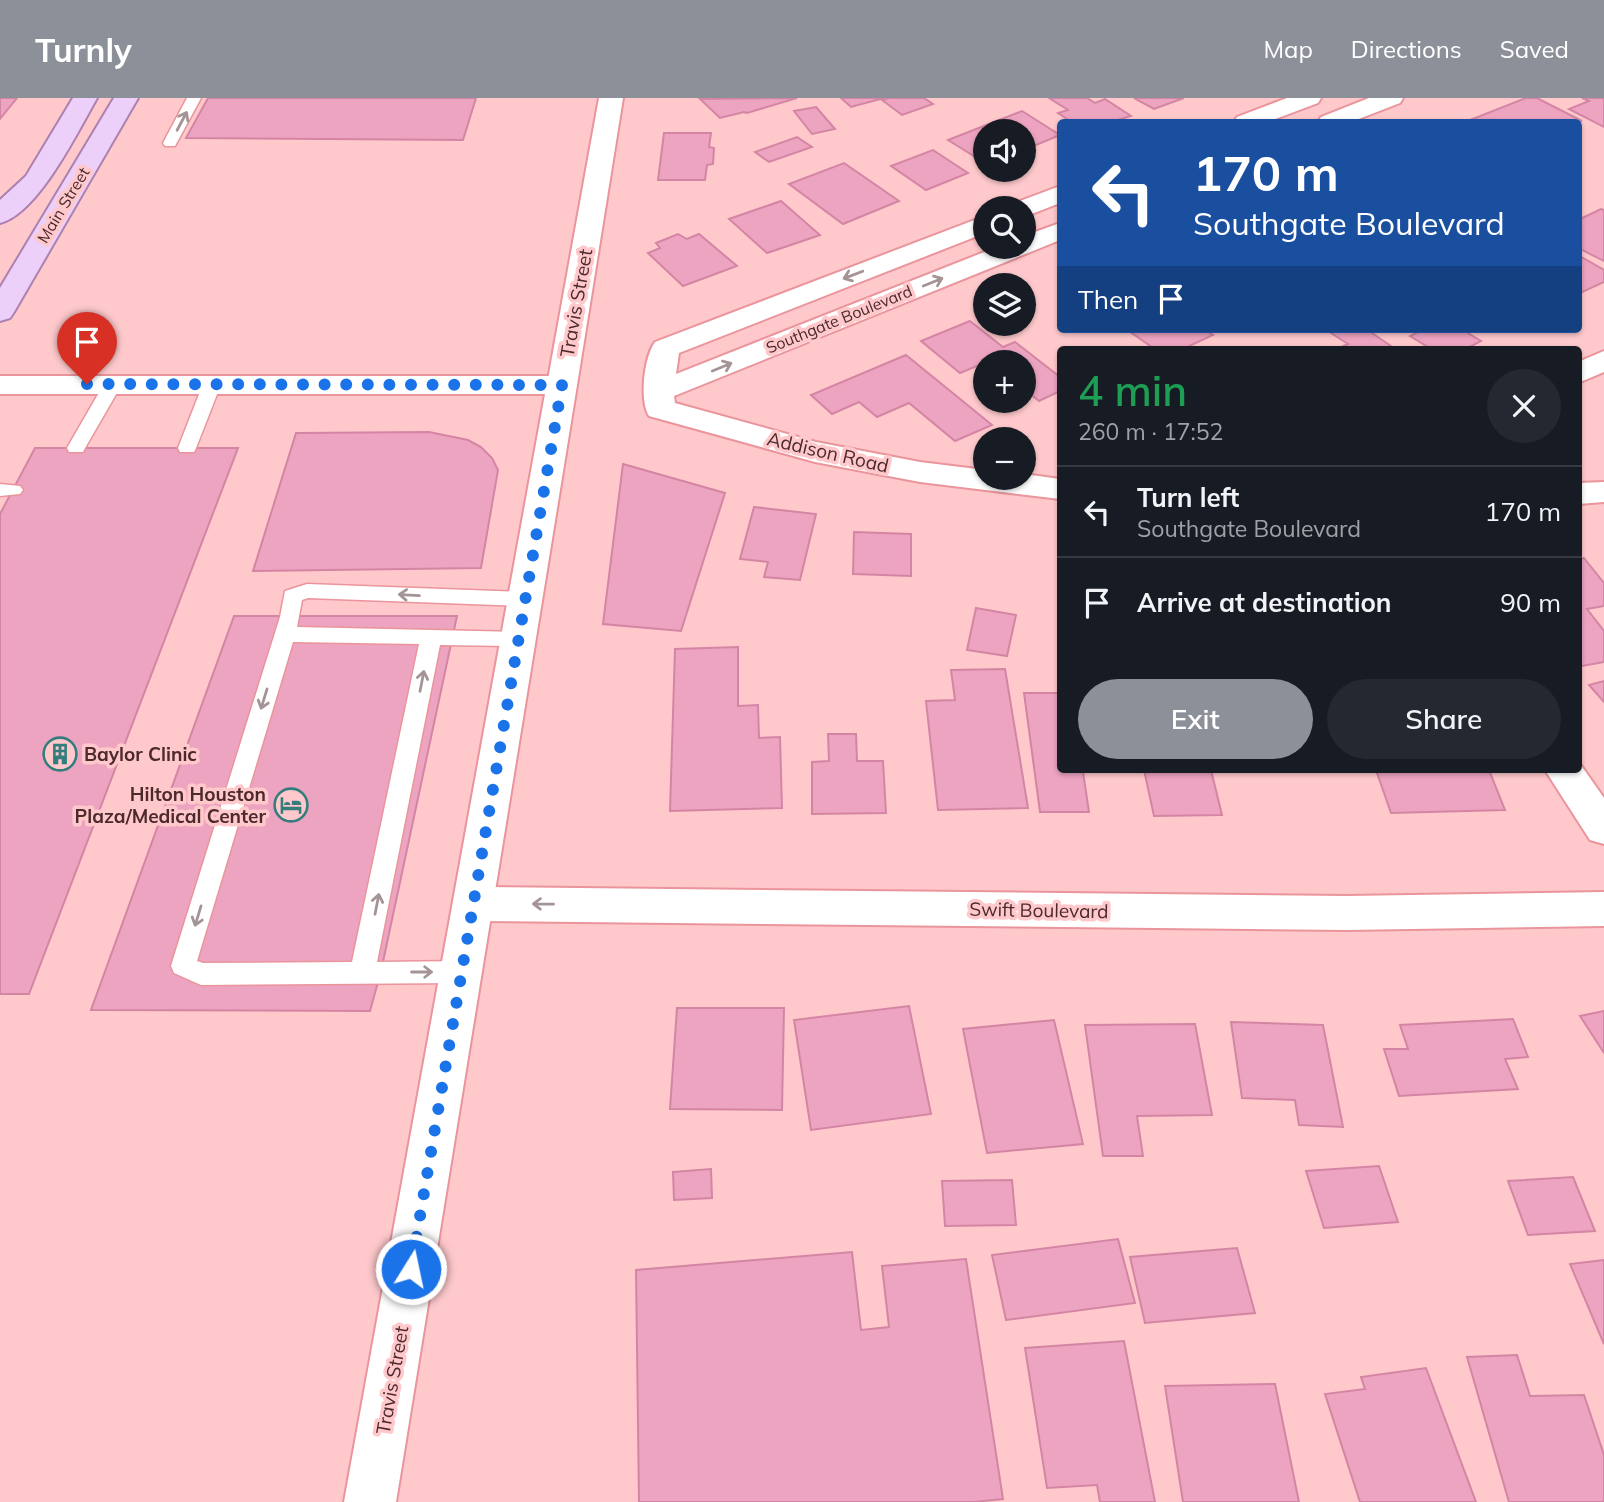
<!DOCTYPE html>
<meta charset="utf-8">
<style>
body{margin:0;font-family:Mulish,sans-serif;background:#242831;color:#f1f3f6;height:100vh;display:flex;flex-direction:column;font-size:26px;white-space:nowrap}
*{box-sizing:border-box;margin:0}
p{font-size:23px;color:#9ea1a6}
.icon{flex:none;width:38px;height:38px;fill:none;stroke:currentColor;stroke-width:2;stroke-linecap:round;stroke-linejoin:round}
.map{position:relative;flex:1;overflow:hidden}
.sheet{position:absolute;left:1057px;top:248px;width:525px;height:427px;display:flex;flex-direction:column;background:#171b24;border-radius:7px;box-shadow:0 2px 5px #0004}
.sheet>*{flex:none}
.guide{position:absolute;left:1057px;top:21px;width:525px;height:214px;border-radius:7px;box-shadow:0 2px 5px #0004;background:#1a4fa0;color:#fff;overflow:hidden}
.controls{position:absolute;left:973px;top:21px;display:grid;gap:14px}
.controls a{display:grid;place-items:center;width:63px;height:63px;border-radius:50%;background:#171b24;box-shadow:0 2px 5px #0004;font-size:35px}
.pin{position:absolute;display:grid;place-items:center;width:60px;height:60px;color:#fff;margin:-72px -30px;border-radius:50% 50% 50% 0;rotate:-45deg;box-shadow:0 0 7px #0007}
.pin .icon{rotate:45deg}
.me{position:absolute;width:77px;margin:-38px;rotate:10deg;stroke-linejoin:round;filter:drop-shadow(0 0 5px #0008)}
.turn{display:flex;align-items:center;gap:24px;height:147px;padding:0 21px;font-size:32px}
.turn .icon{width:91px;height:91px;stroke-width:2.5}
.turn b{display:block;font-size:49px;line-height:60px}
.then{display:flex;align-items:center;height:66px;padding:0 21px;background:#0003;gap:14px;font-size:26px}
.round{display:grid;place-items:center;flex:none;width:74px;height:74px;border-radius:37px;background:#242831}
.head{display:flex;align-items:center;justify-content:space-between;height:119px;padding:0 21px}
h1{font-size:42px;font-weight:600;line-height:52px;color:#1e9e55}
.cta{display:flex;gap:14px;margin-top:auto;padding:14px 21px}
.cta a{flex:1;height:80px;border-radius:42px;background:#8c9099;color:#fff;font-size:28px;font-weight:600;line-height:80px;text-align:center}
.cta a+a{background:#242831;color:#f1f3f6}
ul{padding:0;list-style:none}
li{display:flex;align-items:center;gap:21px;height:91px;padding:0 21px;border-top:2px solid #363941}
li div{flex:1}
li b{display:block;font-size:26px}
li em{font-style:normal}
header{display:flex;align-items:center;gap:42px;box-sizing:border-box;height:98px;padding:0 35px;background:#8c9099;color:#fff}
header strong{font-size:33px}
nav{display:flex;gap:38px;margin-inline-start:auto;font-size:24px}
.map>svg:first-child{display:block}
</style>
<header>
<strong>Turnly</strong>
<nav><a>Map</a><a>Directions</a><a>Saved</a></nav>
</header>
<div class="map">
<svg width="1604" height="1404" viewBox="0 0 1604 1404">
<rect width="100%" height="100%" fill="#ffc9cc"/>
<g fill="#eda4c0" stroke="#d485a4" stroke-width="2">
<path d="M0,0H17L0,21Z"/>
<path d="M208,0H476L463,42L186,40Z"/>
<path d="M797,0L747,15L744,14L720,20L700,1Z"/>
<path d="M841,0H884L851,9Z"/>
<path d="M889,0H924L933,6L902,17L882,2Z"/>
<path d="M1049,0H1087L1095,5L1105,1L1131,18L1111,24H1072L1058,15L1068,12Z"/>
<path d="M1134,0H1184L1154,11Z"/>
<path d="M1526,0H1537L1582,23L1465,24Z"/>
<path d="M1582,0H1604V29L1569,11L1589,3Z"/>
<path d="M816,9L835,31L812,36L794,13Z"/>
<path d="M1022,13L1060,37L1024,52V33H985V65L948,42Z"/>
<path d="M664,35H711L709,49L714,50L713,66L707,67L705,82H658Z"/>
<path d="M797,39L812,49L769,64L755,54Z"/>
<path d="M933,52L968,75L926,92L891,68Z"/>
<path d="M844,65L899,103L843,126L789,86Z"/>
<path d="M781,103L820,137L767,155L729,121Z"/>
<path d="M1601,111L1604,112V163L1578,150V122Z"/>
<path d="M678,136L687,141L699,136L737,168L683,188L648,155L660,150L656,145Z"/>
<path d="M1578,157L1604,172V184L1578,196Z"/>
<path d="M970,223L1003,249L1015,244L1060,279V293L1039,303L1024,291V264L989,263L960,275L921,243Z"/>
<path d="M1126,231H1203L1213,237L1181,252H1156Z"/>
<path d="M1340,231H1366L1391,248L1382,252H1335L1348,246L1331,235Z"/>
<path d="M1424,231H1461L1481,243L1464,252H1433L1410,238Z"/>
<path d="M906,257L992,327L955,343L909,305L877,319L859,304L832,316L811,297Z"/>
<path d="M429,334L468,342L481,349L492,360L498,372L481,470L253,473L296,335Z"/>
<path d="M35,350H238L29,896H0V416Z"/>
<path d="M623,366L725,395L681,533L603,526Z"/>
<path d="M754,409L816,416L800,482L764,479L768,464L740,461Z"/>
<path d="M854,434L911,436V478L853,476Z"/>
<path d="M1584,460L1604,485V508L1587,511L1604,533V564L1582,568L1578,564V461Z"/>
<path d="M976,510L1016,517L1007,558L967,552Z"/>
<path d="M234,518H457L381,873L370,913L91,912Z"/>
<path d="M738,549V608L758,607L759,640L780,639L782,710L670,713L675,551Z"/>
<path d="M1005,571L1028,710L938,712L926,603L955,602L951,572Z"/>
<path d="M1604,583V604L1589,587Z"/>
<path d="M1024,595H1060V672H1132L1083,674L1089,714H1040Z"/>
<path d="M828,636H856L857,663H883L886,715L812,716V664L829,663Z"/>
<path d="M1144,672H1211L1222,717L1154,718Z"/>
<path d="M1376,672H1489L1505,712L1391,715Z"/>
<path d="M909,908L931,1016L811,1032L794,922Z"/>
<path d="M677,910H784L782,1012L670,1011Z"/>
<path d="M1604,913V955L1580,918Z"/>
<path d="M1513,921L1528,959L1505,961L1518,991L1399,998L1384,951H1408L1400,927Z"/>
<path d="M1054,922L1083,1046L987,1055L963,931Z"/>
<path d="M1231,924L1323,927L1343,1029L1299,1027L1295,1002L1242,1000Z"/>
<path d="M1195,926L1212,1017L1137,1018L1143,1058H1103L1085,927Z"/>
<path d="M1379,1068L1398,1124L1324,1130L1306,1073Z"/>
<path d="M711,1071L712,1100L674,1102L673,1074Z"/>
<path d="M1573,1079L1595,1133L1528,1137L1508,1083Z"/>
<path d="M1012,1082L1016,1127L945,1128L942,1083Z"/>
<path d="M1118,1141L1135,1205L1006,1222L992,1157Z"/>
<path d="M1237,1150L1255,1215L1145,1225L1130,1159Z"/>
<path d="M852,1154L861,1232L889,1229L882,1168L966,1161L1003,1401L974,1404H639L636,1172Z"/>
<path d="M1604,1162V1246L1570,1166Z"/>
<path d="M1124,1243L1155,1404H1100L1097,1387L1047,1390L1025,1250Z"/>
<path d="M1517,1257L1530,1298L1584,1297L1604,1357V1404H1509L1467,1259Z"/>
<path d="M1426,1270L1476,1404H1360L1325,1296L1365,1291L1361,1279Z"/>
<path d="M1275,1286L1299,1404H1183L1165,1288Z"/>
</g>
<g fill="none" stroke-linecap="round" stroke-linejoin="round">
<defs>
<g id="lane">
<path d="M187,0H201L175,48H165L163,45Z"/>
<path d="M113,281L122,286L85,350L83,354H69L67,350L104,286Z"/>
<path d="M212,281L221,286L196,350L194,354H180L178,350L203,286Z"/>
<path d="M0,386L20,388L23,392L20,396L0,398Z"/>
<path d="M307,486L526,494L533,496L536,501L533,506L526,508L308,500L302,502L297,529L519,534L526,536L529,541L526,546L519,548L440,547L377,864L463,863L472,867L475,874L472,881L463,885L201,887L174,875L171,868L280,519L285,493ZM293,544L419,546L352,864L203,865L197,863Z"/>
</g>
<g id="street">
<path d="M599,0H623L577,287L573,293L562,296L551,293L547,287Z"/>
<path d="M1287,0H1321L1318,5L1267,24H1234L1237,19Z"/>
<path d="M1369,0H1403L1400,5L1351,24H1318L1321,19Z"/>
<path d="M1060,88V105L1024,119V110H1011L1015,105Z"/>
<path d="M985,118V135L679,255L676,276L997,149H1024V138L1060,125V142L674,298L675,305L816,344L920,364L985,372V380H1024V376L1060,381V401L920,384L815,364L649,318C639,302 644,259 655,244Z"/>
<path d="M1604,253V274L1578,285V264Z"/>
<path d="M1604,384V404L1578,406V385Z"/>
<path d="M1578,663L1604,700V746L1590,742L1545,672H1578Z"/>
<path d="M475,789L1346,798L1604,794V828L1346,832L475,823L461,818L455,806L461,794Z"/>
</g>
<path id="secondary" d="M0,278H562L573,281L577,287L396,1404H344L545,296H0Z"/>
<g id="primary">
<path d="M73,0H97C78,33 38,116 0,125V102L26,78Z"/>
<path d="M114,0H138L14,214L10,220L0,223V190Z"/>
</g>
</defs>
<use href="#lane" stroke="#ea949b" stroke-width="3"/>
<use href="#street" stroke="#ea949b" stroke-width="4"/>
<use href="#secondary" stroke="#ea949b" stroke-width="4"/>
<use href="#primary" stroke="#ac81af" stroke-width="4"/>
<use href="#lane" fill="#fff" fill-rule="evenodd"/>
<use href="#street" fill="#fff" fill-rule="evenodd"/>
<use href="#secondary" fill="#fff" fill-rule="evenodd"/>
<use href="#primary" fill="#ecd0fa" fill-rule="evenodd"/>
</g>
<defs><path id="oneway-shaft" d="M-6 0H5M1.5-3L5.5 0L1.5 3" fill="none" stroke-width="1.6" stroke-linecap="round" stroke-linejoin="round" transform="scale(1.75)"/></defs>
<g stroke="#a59496">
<use href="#oneway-shaft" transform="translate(182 23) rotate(-62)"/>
<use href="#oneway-shaft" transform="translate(853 177) rotate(159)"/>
<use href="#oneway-shaft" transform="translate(933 184) rotate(-22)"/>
<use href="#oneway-shaft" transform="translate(722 269) rotate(-22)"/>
<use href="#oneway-shaft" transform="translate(409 497) rotate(-177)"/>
<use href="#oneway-shaft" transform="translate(422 583) rotate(-79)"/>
<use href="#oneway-shaft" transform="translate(264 601) rotate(107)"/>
<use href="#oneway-shaft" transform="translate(377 806) rotate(-79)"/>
<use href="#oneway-shaft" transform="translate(543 806) rotate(-179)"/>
<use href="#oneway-shaft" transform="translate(198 818) rotate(107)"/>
<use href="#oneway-shaft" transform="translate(422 874)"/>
</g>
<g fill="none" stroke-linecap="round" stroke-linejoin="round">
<path stroke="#1a73e8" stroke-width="12" stroke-dasharray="0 21.6" d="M87,286L562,287L411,1171"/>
</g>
<defs>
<symbol id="building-ring" viewBox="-11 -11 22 22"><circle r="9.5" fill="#ffc9cc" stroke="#347d7d" stroke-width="1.5"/><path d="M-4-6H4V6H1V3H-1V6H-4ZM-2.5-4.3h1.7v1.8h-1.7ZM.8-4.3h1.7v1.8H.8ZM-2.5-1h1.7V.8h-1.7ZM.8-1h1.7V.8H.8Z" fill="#347d7d"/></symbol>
<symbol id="hotel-ring" viewBox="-11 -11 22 22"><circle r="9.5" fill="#ffc9cc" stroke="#347d7d" stroke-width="1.5"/><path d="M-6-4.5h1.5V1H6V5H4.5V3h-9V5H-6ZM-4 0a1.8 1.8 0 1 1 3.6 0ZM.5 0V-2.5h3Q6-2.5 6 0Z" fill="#347d7d"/></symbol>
</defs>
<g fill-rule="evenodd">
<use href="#building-ring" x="41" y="637" width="38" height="38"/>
<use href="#hotel-ring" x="272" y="688" width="38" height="38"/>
</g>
<g text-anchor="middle" stroke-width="7" stroke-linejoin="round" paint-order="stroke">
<g font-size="16" fill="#4b292c" stroke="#ffc9cc">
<text transform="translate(63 107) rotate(-59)" y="6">Main Street</text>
<text transform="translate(839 221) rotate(-22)" y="6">Southgate Boulevard</text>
</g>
<g font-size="19" fill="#4b292c" stroke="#ffc9cc">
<text transform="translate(576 205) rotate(-80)" y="7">Travis Street</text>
<text transform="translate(828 354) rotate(13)" y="7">Addison Road</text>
<text transform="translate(1039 812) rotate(1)" y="7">Swift Boulevard</text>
<text transform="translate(392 1282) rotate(-80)" y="7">Travis Street</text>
</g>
<g font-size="19" font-weight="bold" fill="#4b292c" stroke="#ffc9cc" text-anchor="start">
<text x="84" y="663">Baylor Clinic</text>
<text x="266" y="703" text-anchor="end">Hilton Houston<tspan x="266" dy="22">Plaza/Medical Center</tspan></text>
</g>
</g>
</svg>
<div class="controls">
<a><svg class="icon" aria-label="sound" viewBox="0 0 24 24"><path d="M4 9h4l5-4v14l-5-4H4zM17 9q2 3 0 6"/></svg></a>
<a><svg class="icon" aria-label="search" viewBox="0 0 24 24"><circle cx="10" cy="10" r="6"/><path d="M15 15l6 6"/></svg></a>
<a><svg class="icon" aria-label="layers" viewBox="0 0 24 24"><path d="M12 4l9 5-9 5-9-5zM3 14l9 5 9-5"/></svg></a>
<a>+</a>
<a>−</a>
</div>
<div class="pin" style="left:87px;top:286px;background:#d93025"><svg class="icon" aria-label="arrive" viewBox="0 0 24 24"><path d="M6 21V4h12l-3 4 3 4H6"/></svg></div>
<svg class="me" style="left:411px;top:1171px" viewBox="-20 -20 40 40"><circle r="17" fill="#1a73e8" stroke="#fff" stroke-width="3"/><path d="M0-11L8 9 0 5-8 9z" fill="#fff"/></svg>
<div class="guide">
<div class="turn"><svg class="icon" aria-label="left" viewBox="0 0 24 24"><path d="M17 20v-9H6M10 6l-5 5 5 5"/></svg><div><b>170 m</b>Southgate Boulevard</div></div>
<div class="then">Then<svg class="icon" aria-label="arrive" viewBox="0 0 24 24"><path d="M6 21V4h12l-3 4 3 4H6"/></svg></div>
</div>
<section class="sheet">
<div class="head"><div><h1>4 min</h1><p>260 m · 17:52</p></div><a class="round"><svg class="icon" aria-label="close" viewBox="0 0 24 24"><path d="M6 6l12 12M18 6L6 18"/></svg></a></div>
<ul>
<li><svg class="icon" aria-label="left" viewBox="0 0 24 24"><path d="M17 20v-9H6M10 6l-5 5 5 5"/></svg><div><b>Turn left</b><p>Southgate Boulevard</p></div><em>170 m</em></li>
<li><svg class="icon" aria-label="arrive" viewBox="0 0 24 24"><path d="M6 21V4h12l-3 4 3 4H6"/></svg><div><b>Arrive at destination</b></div><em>90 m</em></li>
</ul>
<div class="cta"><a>Exit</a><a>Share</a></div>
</section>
</div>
